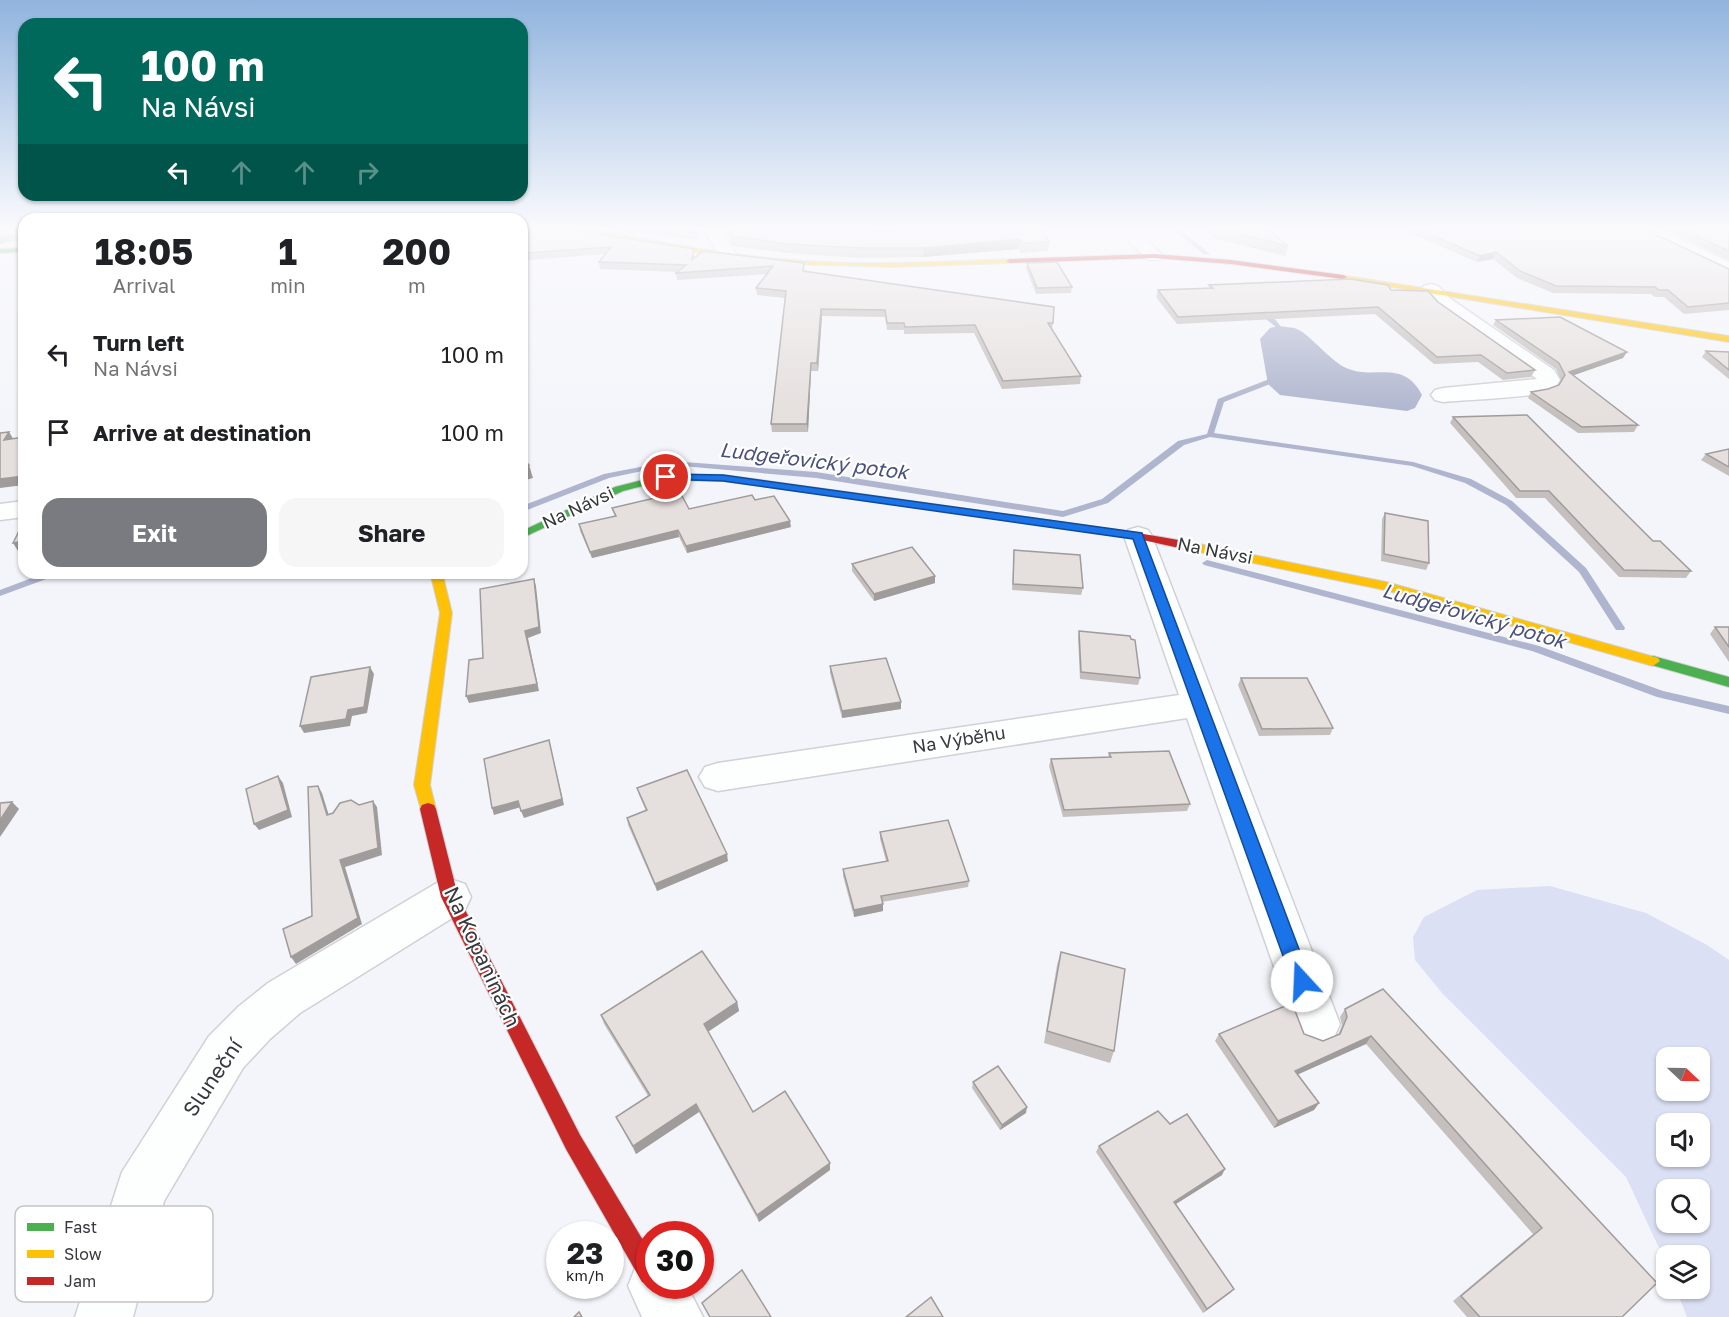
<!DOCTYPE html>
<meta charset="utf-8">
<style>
body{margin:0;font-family:"Golos Text",sans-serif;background:#f6f6f6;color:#202124;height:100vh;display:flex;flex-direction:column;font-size:22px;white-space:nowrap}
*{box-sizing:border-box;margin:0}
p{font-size:20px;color:#757577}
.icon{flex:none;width:33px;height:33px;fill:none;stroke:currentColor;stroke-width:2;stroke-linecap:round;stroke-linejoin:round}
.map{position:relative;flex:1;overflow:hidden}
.drawer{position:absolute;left:18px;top:213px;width:510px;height:366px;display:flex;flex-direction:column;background:#fff;border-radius:18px;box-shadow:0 2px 4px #0004}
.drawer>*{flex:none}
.guide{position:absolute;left:18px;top:18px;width:510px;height:183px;border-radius:18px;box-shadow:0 2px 4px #0004;background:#00695c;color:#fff;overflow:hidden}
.needle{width:39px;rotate:112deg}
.controls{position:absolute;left:1656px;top:1047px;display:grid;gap:12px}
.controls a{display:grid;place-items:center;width:54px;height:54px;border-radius:12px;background:#fff;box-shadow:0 2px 4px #0004;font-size:30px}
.speed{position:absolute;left:546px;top:1221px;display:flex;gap:12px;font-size:30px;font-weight:700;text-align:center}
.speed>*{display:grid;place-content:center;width:78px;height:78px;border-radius:50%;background:#fff;box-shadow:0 2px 4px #0004;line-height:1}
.speed small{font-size:15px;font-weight:400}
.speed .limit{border:9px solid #d22;background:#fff;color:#111}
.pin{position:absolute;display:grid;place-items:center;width:51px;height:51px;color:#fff;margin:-26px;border:3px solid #fff;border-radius:50%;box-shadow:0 2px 6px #0007}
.me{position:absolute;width:66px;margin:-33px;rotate:340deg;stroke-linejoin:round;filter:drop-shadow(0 0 4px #0008)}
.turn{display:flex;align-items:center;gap:21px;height:126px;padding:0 24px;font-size:27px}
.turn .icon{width:78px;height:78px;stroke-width:2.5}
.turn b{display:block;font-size:42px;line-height:51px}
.lanes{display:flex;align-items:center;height:57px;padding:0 24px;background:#0003;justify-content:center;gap:30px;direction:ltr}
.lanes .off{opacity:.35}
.eta{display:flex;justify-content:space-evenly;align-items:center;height:102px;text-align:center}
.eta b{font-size:36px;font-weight:700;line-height:42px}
.button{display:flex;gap:12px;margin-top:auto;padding:12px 24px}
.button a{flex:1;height:69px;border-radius:18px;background:#7a7b80;color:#fff;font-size:24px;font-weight:700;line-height:69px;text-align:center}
.button a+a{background:#f6f6f6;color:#202124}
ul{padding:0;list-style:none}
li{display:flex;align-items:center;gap:18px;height:78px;padding:0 24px}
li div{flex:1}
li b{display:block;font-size:22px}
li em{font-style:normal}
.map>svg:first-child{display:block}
</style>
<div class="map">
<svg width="1729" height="1317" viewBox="0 0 1729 1317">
<rect width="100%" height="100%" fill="#f4f5fa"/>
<path fill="#dbe0f4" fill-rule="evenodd" d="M1550,886L1646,913L1707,945L1729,960V1317H1687L1676,1289L1700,1288V1256H1666V1263L1626,1177L1442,993L1415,960L1413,937L1424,917L1477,890ZM1666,1058H1700V1090H1666ZM1666,1124H1700V1156H1666ZM1666,1190H1700V1222H1666Z"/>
<path fill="#afb5ce" d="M1279,326C1284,327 1292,327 1297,329C1309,334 1330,360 1344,367C1373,382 1402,357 1422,395L1415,408L1407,411L1280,395L1268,384L1260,339L1270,328Z"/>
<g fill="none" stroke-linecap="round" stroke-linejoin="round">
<g fill="#afb5ce" fill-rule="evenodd">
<path d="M1174,230H1180L1210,254L1205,255Z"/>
<path d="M1257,310C1271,311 1282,325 1286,338L1285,339H1281L1276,327L1257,312Z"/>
<path d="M1280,375L1284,377L1283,379L1224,402L1214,433L1413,462L1471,479L1512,501L1586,568L1625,628L1624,630H1616L1579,572L1506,505L1465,483L1412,466L1210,437L1184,445L1108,503L1063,517L816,478L671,465L609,478L522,512V506L604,474L671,461L816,472L1063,511L1102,499L1178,441L1207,434L1218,399Z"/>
<path d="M1207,560L1539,646L1663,691L1729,706V714L1657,697L1532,651L1204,565L1202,563Z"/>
<path d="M45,573H59L57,575L0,596V590Z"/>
</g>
<defs>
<g id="street">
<path d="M704,230H721L736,254L733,258H721Z"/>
<path d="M1118,230H1137L1163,256L1160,260H1148Z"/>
<path d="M1636,230H1660L1729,262V275L1638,234Z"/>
<path d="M1431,284L1438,286L1451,299L1554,370L1560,380C1558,383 1555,389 1551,391C1540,397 1461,400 1443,402L1435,400L1431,395L1435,390L1443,388L1537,379L1437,307L1421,290L1424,286Z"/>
<path d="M24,501V517L0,520V504Z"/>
<path d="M1138,527L1148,530L1152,536L1340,1024L1333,1040L1317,1046L1301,1040L1294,1024L1187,718L718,791L705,787L699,777L705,767L718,763L1179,695L1124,536L1128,530Z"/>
<path d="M450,879L465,884L471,897L465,910L300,1013L270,1039L243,1068L164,1201L133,1317H75L122,1172L209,1036L238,1007L268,983L435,884Z"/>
<path d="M650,1261V1286H687L703,1317H642L628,1286L636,1266Z"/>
</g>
<g id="fast">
<path d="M24,248V252L0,253V249Z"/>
<path d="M666,474L724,475L897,499L903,502L897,505L724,481L666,480L623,491L522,538V531L615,487Z"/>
<path d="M1653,656L1729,677V687L1648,664L1646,661L1648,658Z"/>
</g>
<g id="slow">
<path d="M573,230H592C658,241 724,255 791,260C864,266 937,262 1010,259L1014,261L1010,263L892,267L791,264L698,253Z"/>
<path d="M1340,275L1729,336V342L1343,279H1340Z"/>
<path d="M1184,541L1386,582L1658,658L1660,661L1653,666L1385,590L1180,548L1178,545L1180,542Z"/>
<path d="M433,573H441L443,576L452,613L430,785L436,809L434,813L428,815L422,813L414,785L440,613L431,576Z"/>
</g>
<g id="jam">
<path d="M1154,254L1231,260L1343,275L1347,277L1343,279L1231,264L1154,258L1010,263L1006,261L1010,259Z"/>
<path d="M897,499L1138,533L1184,541L1190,545L1184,549L1138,539L893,504V500Z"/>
<path d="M428,803L434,805L436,809L458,896L580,1135L650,1252V1285L642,1282L566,1149L441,897L420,809L422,805Z"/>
</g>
</defs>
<use href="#street" stroke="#d0d1d6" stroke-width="3"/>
<use href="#fast" stroke="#d0d1d6" stroke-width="2"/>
<use href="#slow" stroke="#d0d1d6" stroke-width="2"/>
<use href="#jam" stroke="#d0d1d6" stroke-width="2"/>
<use href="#street" fill="#fdfefe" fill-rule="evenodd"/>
<use href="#fast" fill="#4caf50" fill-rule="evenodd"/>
<use href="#slow" fill="#ffc107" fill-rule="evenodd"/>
<use href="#jam" fill="#c62828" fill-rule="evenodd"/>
</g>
<g fill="#c5c0be">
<path d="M0,230H24V241H11L0,244Z"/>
<path d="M522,230L695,256L694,258L703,251L1053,323L1052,329L1081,376L1080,384L1002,389L974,333L904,334V330H887L885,317L822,316L818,371H811L808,432H772L771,424L785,298L757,295L756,288L767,274L677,280L676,273L678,272L600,269L599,262L605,254L528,260L527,254H523L522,251L523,240Z"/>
<path d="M615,230H698L697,240Z"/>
<path d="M727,230H1042L1049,242L1048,251L1021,253L1019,249L923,257L860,258L787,253L733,246L728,237Z"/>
<path d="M1206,230H1269L1288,246L1285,256L1213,238Z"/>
<path d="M1403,230H1646L1729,269V310L1684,314L1664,297H1655L1651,294L1553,293L1517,278L1493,259L1477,262Z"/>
<path d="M1666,230H1729V260Z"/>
<path d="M1027,263L1072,287L1071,293L1036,294L1026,268Z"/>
<path d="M1209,285L1391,290L1438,302L1535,370L1531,377L1503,380L1478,362L1434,364L1375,314L1177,324L1156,297L1158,290L1209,288Z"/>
<path d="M1496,320L1623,358L1573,375L1638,425L1634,432L1578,433L1528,398L1531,392L1548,389L1559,385L1561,380L1556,369L1493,325Z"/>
<path d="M1706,351L1729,352V379L1702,357Z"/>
<path d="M1453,417L1653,541L1691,571L1686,578L1619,577L1545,498H1516L1450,423Z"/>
<path d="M1729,449V476L1701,460L1706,454Z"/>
<path d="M755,500L791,527L687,553L679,537L592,558L580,531L579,524L615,517L612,508L689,509Z"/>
<path d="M1385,513L1429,563L1426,570L1381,561L1382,519Z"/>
<path d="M1014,550L1083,588L1081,595L1012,590Z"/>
<path d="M852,564L935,576V583L874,601L852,571Z"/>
<path d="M1715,627H1729V662L1710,634Z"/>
<path d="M1079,631L1140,678L1138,685L1080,679L1078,638Z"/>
<path d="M830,666L901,702V709L842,718L830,673Z"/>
<path d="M1241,678L1333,728L1330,735L1259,736L1238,685Z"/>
<path d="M1109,753L1190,804L1187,811L1063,817L1049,766L1051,759L1108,757Z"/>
<path d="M637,788L728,861L657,891L628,825L627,818L646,811L639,795Z"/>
<path d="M880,832L969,881L968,887L882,902L883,911L854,917L843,876V869L886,861L880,839Z"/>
<path d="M1061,952L1114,1051L1110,1063L1044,1043L1057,965Z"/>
<path d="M1383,989L1622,1317H1467L1453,1301L1533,1234L1366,1044L1298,1074L1319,1103L1314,1110L1274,1128L1215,1041L1219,1034H1304L1323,1041L1338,1035L1342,1025L1340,1017L1345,1009Z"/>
<path d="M737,1002L739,1011L708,1032L753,1112L830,1163V1170L759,1222L699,1112L636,1154L616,1117L648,1096L604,1024L601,1015Z"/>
<path d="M973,1082L1026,1113L1000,1130L972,1088Z"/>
<path d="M1170,1124L1222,1175L1176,1204L1234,1289L1230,1293L1203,1313L1096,1152L1099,1146Z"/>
</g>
<g fill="#a09c9b">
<path d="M8,236L11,241L0,244V238Z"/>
<path d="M1020,239L1019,249L923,257L924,248Z"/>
<path d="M1496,252L1493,259L1477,262L1480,256Z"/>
<path d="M821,309L822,316L818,371L817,363Z"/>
<path d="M1627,352L1623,358L1566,378L1569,372Z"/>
<path d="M811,363V371L808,432L807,424Z"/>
<path d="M9,432L14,440H4Z"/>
<path d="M529,465L533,478L522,481V467Z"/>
<path d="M24,476V485L0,488V479Z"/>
<path d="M790,521L791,527L687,553L686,546Z"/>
<path d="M678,530L679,537L592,558L590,552Z"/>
<path d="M24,541V550L18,551L13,543Z"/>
<path d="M935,576V583L874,601V594Z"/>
<path d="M534,579L536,586L541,633L528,638L539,691L469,703L466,696L525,631Z"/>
<path d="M370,667L374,674L367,713L352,716L350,726L304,733L300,726L348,710Z"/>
<path d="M901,702V709L842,718V711Z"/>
<path d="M549,740L564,805L524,818L521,811Z"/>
<path d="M278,776L283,783L292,817L259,830L254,824Z"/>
<path d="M318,786L322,793L331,822L327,815Z"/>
<path d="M373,801L377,807L382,855L345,867L362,924L296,964L291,957L340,860Z"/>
<path d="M518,801L521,807L494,815L492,808Z"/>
<path d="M12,802L19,809L0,837V820Z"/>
<path d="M727,854L728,861L657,891L655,884Z"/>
<path d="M883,904V911L854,917V910Z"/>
<path d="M737,1002L739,1011L706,1033L704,1024Z"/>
<path d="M1371,1036L1366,1044L1290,1078L1295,1071Z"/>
<path d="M1319,1103L1314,1110L1274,1128L1278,1121Z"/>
<path d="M696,1104L699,1112L636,1154L633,1146Z"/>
<path d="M1027,1107L1026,1113L1000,1130L1002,1125Z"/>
<path d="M830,1163V1170L759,1222L757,1215Z"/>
<path d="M1225,1169L1222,1175L1171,1207L1174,1202Z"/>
<path d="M1234,1289L1230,1293L1203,1313L1207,1309Z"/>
</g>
<g fill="#e5dfdd" stroke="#a09c9b" stroke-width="1.5">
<path d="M0,230H24V235L8,236L0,238Z"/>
<path d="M522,230H574L694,249L692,260L703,251L804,263L803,271L1054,307L1053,323H1048L1081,376L1003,381L975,325L905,327L904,323H887L885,310L821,309L817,363H811L807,424H771L786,291L756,288L773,266L676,273L686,265L599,262L611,247L526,253L528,247L522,248L524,233H522Z"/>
<path d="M671,230H696V233Z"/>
<path d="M729,230H877L893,232L891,230H1042L1049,242L1022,243L1020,239L924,248H860L786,244L733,236Z"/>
<path d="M1224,230H1269L1288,246Z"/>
<path d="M1420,230H1646L1729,269V303L1688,307L1668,290H1659L1655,287L1556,286L1520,271L1496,252L1480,256Z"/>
<path d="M1684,230H1729V251Z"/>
<path d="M1057,262L1072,287L1037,288L1027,263Z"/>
<path d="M1350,279L1388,285L1391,290L1428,291L1438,302L1535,370L1507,373L1481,355L1437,357L1378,307L1178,317L1158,290L1213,288L1209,285Z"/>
<path d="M1560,317L1627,352L1569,372L1638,425L1582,427L1531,392L1548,389L1559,385L1565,375L1559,363L1496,320Z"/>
<path d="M1706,351L1729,352V370Z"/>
<path d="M1527,415L1653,541H1660L1691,571L1624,570L1549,491H1520L1453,417Z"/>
<path d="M9,432L4,440L24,437V476L0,479V433Z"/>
<path d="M1729,449V467L1706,454Z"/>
<path d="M522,457L529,465L522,467Z"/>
<path d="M680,492L689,509L752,495L755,500L774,496L790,521L686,546L678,530L590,552L579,524L616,516L612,508Z"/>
<path d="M1385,513L1428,521L1429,563L1384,554Z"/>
<path d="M24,521V541L13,543Z"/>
<path d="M912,547L935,576L874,594L852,564Z"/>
<path d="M1014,550L1080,555L1083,588L1013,584Z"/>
<path d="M534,579L539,627L525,631L537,684L466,696L469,660L483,658L480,589Z"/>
<path d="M1715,627H1729V647Z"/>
<path d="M1079,631L1130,636L1131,639L1135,640L1140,678L1081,672Z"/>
<path d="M886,658L901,702L842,711L830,666Z"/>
<path d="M370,667L364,707L348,710L346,719L300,726L311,677Z"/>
<path d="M1241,678H1307L1333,728L1262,729Z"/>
<path d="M549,740L562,799L521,811L518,801L492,808L484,759Z"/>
<path d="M1169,751L1190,804L1064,810L1051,759L1111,757L1109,753Z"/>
<path d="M687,770L727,854L655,884L627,818L647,810L637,788Z"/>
<path d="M278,776L288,810L254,824L246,789Z"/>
<path d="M318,786L327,815L333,813L340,803L351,800L359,805L373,801L378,848L340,860L358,918L291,957L283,929L312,916L308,787Z"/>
<path d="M12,802L0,820V803Z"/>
<path d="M948,820L969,881L881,896L883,904L854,910L843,869L888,861L880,832Z"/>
<path d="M702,951L737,1002L704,1024L753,1112L785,1091L830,1163L757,1215L696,1104L633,1146L616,1117L650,1095L601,1015Z"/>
<path d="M1061,952L1125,969L1114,1051L1047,1031Z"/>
<path d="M1383,989L1657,1283L1622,1317H1480L1461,1296L1542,1228L1371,1036L1295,1071L1319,1103L1278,1121L1219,1034L1292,1003L1304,1034L1323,1041L1340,1034L1347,1017L1345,1009Z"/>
<path d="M998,1066L1027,1107L1002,1125L973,1082Z"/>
<path d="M1158,1111L1170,1124L1187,1114L1225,1169L1174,1202L1234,1289L1207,1309L1099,1146Z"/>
<path d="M742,1270L771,1317H710L702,1303Z"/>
<path d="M931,1297L943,1317H906Z"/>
<path d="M579,1312L582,1317H574Z"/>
</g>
<linearGradient id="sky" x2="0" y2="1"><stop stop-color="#91b4de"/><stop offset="0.55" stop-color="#fafafd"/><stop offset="1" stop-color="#fafafd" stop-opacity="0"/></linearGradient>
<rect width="1729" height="415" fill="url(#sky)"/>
<path fill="#1a73e8" stroke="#114b97" stroke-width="1.5" d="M666,474L723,475L1142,533L1311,981L1308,987L1302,990L1295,987L1292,981L1133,539L723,481L662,479L660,477Z"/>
<g text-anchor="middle" stroke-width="4.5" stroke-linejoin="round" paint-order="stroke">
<g font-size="18" fill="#38393f" stroke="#fff">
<text transform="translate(578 508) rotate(-25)" y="6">Na Návsi</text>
<text transform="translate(1215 551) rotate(11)" y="6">Na Návsi</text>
<text transform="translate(959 740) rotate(-9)" y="6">Na Výběhu</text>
</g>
<g font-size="20" font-style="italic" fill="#484f81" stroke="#fff">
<text transform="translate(814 461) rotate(7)" y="7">Ludgeřovický potok</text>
<text transform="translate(1474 616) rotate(16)" y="7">Ludgeřovický potok</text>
</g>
<g font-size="21" fill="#38393f" stroke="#fff">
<text transform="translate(482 957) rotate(65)" y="7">Na Kopaninách</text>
<text transform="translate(213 1078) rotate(-56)" y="7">Sluneční</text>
</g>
</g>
<rect x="15" y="1206" width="198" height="96" rx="9" fill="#fff" stroke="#c3c4c5" stroke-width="1.5"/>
<rect x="27" y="1223" width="27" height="8" fill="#4caf50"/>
<rect x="27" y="1250" width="27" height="8" fill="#ffc107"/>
<rect x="27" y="1277" width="27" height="8" fill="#c62828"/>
<g font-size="16" fill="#38393f">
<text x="64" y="1233">Fast</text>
<text x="64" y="1260">Slow</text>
<text x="64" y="1287">Jam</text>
</g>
</svg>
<div class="controls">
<a><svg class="needle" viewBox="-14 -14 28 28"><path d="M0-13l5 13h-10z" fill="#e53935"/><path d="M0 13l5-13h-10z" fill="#757577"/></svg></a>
<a><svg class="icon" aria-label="sound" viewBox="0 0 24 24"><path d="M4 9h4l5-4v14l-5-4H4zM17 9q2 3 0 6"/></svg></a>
<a><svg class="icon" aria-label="search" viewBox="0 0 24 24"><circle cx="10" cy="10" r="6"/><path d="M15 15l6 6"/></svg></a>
<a><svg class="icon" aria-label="layers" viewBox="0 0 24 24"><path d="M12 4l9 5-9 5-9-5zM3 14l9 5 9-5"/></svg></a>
</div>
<div class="speed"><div>23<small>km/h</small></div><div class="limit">30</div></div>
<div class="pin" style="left:666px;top:477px;background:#d93025"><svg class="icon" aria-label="arrive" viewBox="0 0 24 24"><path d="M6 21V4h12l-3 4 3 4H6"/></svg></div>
<svg class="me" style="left:1302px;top:981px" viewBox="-20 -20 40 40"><circle r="19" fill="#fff"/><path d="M0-13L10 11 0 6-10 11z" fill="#1a73e8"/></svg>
<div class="guide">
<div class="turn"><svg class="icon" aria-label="left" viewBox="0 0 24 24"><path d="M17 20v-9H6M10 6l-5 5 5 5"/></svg><div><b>100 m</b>Na Návsi</div></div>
<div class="lanes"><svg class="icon" aria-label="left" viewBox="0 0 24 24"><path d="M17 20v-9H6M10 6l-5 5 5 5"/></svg><svg class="icon off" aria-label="ahead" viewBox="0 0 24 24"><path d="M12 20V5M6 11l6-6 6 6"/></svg><svg class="icon off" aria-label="ahead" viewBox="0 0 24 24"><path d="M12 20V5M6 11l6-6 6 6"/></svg><svg class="icon off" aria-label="right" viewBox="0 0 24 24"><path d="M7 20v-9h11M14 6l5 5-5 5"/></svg></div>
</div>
<section class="drawer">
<div class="eta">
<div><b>18:05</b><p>Arrival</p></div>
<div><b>1</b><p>min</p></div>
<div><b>200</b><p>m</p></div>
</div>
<ul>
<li><svg class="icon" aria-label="left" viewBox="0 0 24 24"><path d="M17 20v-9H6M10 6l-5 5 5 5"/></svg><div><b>Turn left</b><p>Na Návsi</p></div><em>100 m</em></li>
<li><svg class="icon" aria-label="arrive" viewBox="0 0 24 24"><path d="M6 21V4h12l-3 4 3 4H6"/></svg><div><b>Arrive at destination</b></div><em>100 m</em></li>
</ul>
<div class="button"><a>Exit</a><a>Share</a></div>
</section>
</div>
